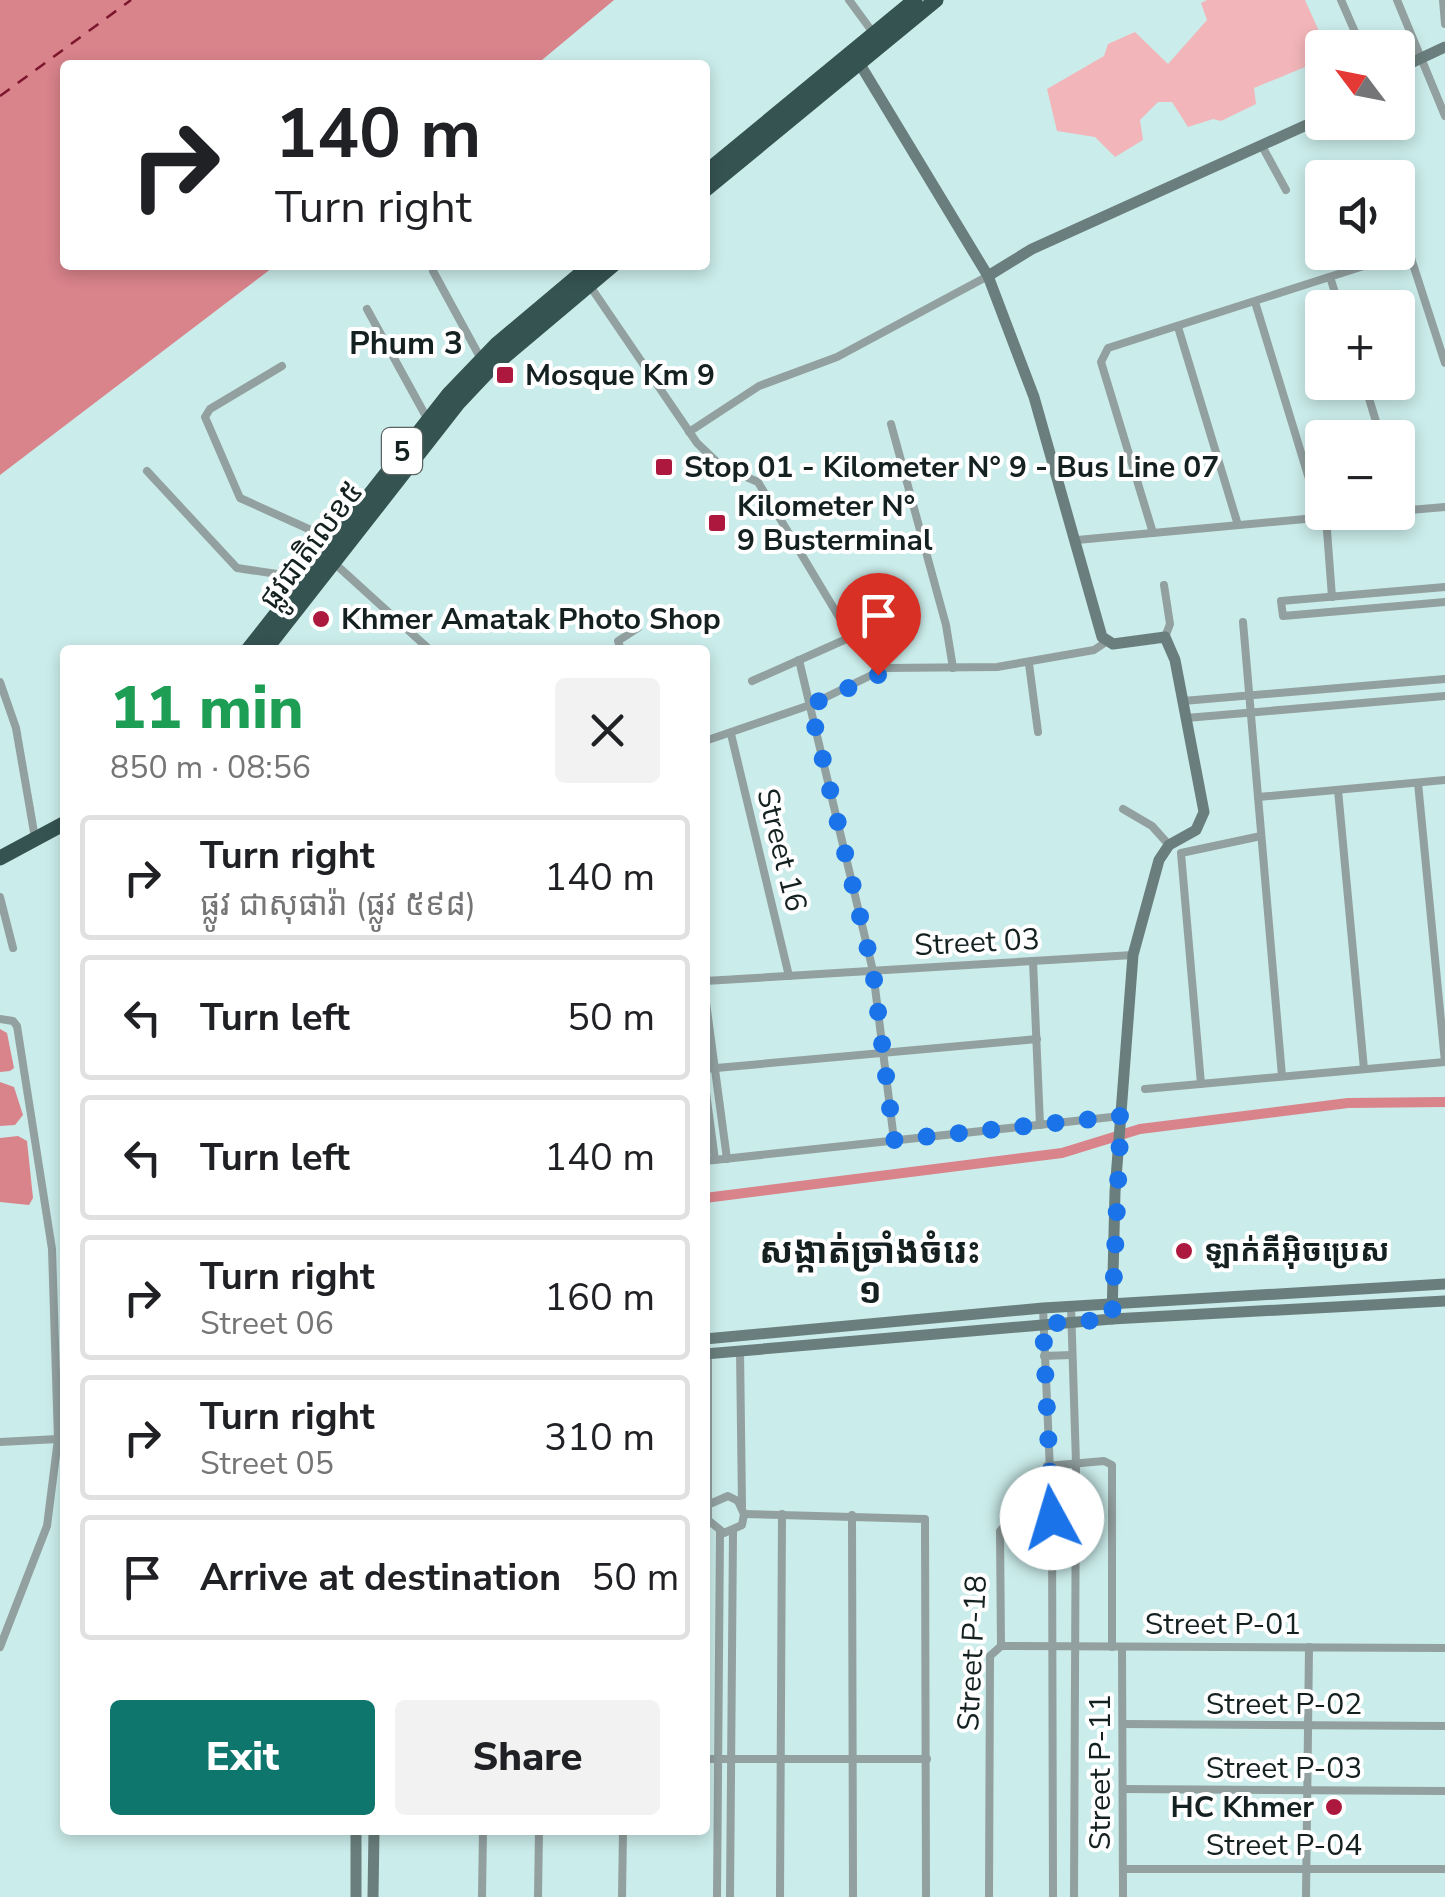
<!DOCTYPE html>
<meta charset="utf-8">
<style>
body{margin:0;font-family:"Nunito Sans","Noto Sans Khmer",sans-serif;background:#f2f2f2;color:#202124;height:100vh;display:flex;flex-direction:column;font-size:38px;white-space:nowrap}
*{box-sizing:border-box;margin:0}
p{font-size:32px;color:#757577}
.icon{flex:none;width:55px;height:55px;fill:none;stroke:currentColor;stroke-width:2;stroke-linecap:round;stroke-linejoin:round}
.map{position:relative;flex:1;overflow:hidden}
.panel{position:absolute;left:60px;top:645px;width:650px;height:1190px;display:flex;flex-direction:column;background:#fff;border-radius:10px;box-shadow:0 5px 15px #0003}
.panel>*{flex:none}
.hud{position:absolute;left:60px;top:60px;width:650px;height:210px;border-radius:10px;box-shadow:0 5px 15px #0003;background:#fff;color:#202124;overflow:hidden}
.needle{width:65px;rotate:302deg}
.buttons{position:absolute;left:1305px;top:30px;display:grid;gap:20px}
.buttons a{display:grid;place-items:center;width:110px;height:110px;border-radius:10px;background:#fff;box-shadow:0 5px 15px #0003;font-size:50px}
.pin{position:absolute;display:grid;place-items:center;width:85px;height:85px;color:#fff;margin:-102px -42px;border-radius:50% 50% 50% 0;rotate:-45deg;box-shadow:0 0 10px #0007}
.pin .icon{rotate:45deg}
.me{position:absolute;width:110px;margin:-55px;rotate:354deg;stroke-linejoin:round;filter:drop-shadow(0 0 8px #0008)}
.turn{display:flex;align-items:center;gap:35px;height:210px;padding:0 50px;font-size:45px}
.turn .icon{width:130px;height:130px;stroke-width:2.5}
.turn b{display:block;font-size:70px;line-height:85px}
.round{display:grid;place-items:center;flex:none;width:105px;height:105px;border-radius:10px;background:#f2f2f2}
.overview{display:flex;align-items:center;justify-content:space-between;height:170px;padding:0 50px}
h1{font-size:60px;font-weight:800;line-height:75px;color:#1e9e55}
.action{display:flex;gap:20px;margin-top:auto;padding:20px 50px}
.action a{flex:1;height:115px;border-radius:10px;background:#0f766e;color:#fff;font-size:40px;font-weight:800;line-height:115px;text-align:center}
.action a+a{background:#f2f2f2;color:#202124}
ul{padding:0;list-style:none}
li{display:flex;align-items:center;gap:30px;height:125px;margin:0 20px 15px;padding:0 30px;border:5px solid #e0e0e0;border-radius:10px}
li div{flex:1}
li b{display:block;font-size:38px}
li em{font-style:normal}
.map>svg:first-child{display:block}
</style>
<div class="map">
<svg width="1445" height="1897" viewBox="0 0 1445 1897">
<rect width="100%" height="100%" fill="#caecea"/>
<path fill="#f2b6ba" d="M1207,0H1305L1326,47L1322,60L1254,88L1256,104L1221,121L1213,119L1188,127L1172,102H1158L1140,120L1143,140L1115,157L1095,137L1057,131L1047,89L1104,56L1108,44L1135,32L1168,64L1207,20L1201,3Z"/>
<g fill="#d9838b">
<path d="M0,0H614L536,65H65V265H276L0,475Z"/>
<path d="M0,1029L7,1033L14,1068L10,1071L0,1072Z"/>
<path d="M0,1082L14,1087L23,1115L15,1125L0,1126Z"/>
<path d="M18,1136L27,1141L33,1198L29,1205L0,1202V1138Z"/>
</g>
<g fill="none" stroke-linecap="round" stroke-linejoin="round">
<path stroke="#d9838b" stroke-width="10" d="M705,1198L1062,1153L1140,1129L1348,1103L1445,1102"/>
<path stroke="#7c162d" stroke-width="2.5" stroke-dasharray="12 10" stroke-linecap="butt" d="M0,96L131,0"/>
<g stroke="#92a09f" stroke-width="8">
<path d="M849,0L874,34"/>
<path d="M1341,0L1362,48"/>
<path d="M1397,0L1445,116"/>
<path d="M1443,0L1445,24"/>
<path d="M1262,146L1286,190"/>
<path d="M433,271L481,359"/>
<path d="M1330,277L1340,308"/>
<path d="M590,286L697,443L721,466L758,482L851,637L886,668L997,667L1094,650L1106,642"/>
<path d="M1255,302L1321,518"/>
<path d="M367,309L428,420"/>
<path d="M1178,327L1238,525"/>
<path d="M282,366L210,409L205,417L240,498L333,540"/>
<path d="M1364,382L1381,438"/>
<path d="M891,424L946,625L953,668"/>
<path d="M689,432L759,386L837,357L988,276"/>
<path d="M147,471L237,568L304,578"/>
<path d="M1398,490L1404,510"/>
<path d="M1398,511L1445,507"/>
<path d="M1326,517L1332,597"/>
<path d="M1153,533L1101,362L1108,348L1401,254L1411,258L1445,363"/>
<path d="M1077,540L1381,512"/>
<path d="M332,561L430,650"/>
<path d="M1164,585L1170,624L1165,637"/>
<path d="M1445,587L1281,601L1283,616L1445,602"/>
<path d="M1243,622L1282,1076"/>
<path d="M621,650L618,641L638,628"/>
<path d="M799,660L873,971L894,1140"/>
<path d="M1029,664L1038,732"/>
<path d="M752,681L851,637"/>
<path d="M0,682L16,728L35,838"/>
<path d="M1183,701L1445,679"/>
<path d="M1186,718L1445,696"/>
<path d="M731,734L789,976"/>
<path d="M705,741L810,705L886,668"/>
<path d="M1418,783L1445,1062"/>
<path d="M1338,790L1364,1069"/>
<path d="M1258,797L1445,780"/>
<path d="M1123,809L1152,826L1169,845"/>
<path d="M0,897L13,948"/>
<path d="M1033,961L1040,1125"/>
<path d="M705,981L1133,955"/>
<path d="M705,995L727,1159"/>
<path d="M0,1019L13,1021L17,1026L52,1249L58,1439L47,1526L0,1647"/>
<path d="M705,1069L1037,1039"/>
<path d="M1201,1084L1181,853L1261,836"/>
<path d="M705,1085L715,1160"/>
<path d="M1145,1089L1445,1062"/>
<path d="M705,1161L1121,1116"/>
<path d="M1071,1306L1076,1463L1074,1897"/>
<path d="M1043,1308L1052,1518L1053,1897"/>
<path d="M740,1350L742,1506"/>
<path d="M708,1353V1520L724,1533L742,1525L744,1514L738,1501L728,1496L712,1503"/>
<path d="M1044,1356L1072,1355"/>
<path d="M0,1442L58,1439L65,1427"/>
<path d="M1047,1466L1104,1461L1112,1465V1647"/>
<path d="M744,1514L925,1519L926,1897"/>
<path d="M852,1515L853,1897"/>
<path d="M1001,1646L1445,1648"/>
<path d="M1122,1647L1123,1897"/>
<path d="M1124,1724L1445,1726"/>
<path d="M705,1759H927"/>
<path d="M1123,1789L1445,1791"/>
<path d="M1123,1869H1445"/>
<path d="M482,1897L483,1830"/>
<path d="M538,1897L539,1830"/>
<path d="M622,1897L623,1830"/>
<path d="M717,1897L720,1532"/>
<path d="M730,1897L733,1532"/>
<path d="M780,1897L782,1514"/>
<path d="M989,1897L990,1656L1001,1646L1000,1531L1010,1520L1052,1518"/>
<path d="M1306,1897L1309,1647"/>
</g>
<g stroke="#6a7f7d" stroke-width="11">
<path d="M855,56L988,276L1034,397L1102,637L1113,644L1165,637L1175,660L1204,812L1196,830L1169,845L1159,860L1133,955L1115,1192L1112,1319"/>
<path d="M1398,69L1445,47"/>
<path d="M988,276L1032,249L1322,118"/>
<path d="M705,1339L1043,1308L1445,1284"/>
<path d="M705,1354L1112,1319L1445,1301"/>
<path d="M356,1897V1830"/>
<path d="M373,1897L374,1830"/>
</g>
<g stroke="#355351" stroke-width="15">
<path d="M705,173L915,0"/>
<path d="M705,190L936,0"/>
<path d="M248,650L449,394L497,344L591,265"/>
<path d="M265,650L459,402L492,367L613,265"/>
<path d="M0,858L65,823"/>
</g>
</g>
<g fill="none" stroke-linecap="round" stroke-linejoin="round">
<path stroke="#1a73e8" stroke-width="18" stroke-dasharray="0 32.4" d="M878,675L810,705L873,971L894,1140L1121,1116L1112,1319L1043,1324L1052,1518"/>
</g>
<g fill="#ad193e" stroke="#fff" stroke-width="4">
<rect x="495" y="365" width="20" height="20" rx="5"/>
<rect x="654" y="457" width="20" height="20" rx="5"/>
<rect x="707" y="513" width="20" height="20" rx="5"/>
<circle cx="321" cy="619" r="10"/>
<circle cx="1184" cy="1251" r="10"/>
<circle cx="1334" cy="1807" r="10"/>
</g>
<g text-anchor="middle" stroke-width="8" stroke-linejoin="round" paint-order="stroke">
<rect fill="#fff" stroke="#5a6463" stroke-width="2.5" x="382" y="428" width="40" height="46" rx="8"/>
<g font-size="28" font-weight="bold" fill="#142120">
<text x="402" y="461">5</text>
</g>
<g font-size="30" font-weight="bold" fill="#142120" stroke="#fff" text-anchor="start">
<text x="525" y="385">Mosque Km 9</text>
<text x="684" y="477">Stop 01 - Kilometer N° 9 - Bus Line 07</text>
<text x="737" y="516">Kilometer N°<tspan x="737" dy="34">9 Busterminal</tspan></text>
<text x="341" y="629">Khmer Amatak Photo Shop</text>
<text x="1204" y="1261">ឡាក់គីអ៊ិចប្រេស</text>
<text x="1314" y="1817" text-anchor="end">HC Khmer</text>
</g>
<g font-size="30" fill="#142120" stroke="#fff">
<text transform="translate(311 545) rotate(-53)" y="10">ផ្លូវជាតិលេខ៥</text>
<text transform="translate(782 850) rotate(76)" y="10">Street 16</text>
<text transform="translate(977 942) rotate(-3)" y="10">Street 03</text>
<text x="1223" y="1634">Street P-01</text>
<text transform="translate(972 1653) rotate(-87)" y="10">Street P-18</text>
<text x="1284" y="1714">Street P-02</text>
<text x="1284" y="1778">Street P-03</text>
<text transform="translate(1100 1772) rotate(-90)" y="10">Street P-11</text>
<text x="1284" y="1855">Street P-04</text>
</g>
<g font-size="32" font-weight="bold" fill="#142120" stroke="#fff">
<text x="406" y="354">Phum 3</text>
</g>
<g font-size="35" font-weight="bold" fill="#142120" stroke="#fff">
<text x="870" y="1263">សង្កាត់ច្រាំងចំរេះ<tspan x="870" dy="40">១</tspan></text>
</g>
</g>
</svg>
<div class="buttons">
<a><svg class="needle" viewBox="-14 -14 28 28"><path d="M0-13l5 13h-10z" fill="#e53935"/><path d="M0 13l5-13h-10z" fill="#757577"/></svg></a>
<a><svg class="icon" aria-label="sound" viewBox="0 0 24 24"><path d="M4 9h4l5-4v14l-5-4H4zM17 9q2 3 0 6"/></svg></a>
<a>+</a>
<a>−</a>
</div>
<div class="pin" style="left:878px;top:675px;background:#d93025"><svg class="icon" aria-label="arrive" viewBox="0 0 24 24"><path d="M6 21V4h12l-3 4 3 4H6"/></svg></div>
<svg class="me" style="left:1052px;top:1518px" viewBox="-20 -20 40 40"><circle r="19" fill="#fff"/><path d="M0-13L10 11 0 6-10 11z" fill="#1a73e8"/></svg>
<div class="hud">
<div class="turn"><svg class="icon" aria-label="right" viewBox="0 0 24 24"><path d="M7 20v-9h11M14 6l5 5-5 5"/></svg><div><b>140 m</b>Turn right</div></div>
</div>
<section class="panel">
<div class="overview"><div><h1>11 min</h1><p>850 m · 08:56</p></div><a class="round"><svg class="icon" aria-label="close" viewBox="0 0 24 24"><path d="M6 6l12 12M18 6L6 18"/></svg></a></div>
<ul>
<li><svg class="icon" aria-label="right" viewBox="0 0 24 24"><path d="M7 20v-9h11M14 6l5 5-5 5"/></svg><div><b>Turn right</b><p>ផ្លូវ ជាសុផារ៉ា (ផ្លូវ ៥៩៨)</p></div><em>140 m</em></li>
<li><svg class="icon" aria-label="left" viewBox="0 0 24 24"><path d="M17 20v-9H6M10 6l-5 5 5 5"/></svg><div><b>Turn left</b></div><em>50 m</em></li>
<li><svg class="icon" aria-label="left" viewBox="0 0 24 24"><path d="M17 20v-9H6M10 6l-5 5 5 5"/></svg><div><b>Turn left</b></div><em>140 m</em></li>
<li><svg class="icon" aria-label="right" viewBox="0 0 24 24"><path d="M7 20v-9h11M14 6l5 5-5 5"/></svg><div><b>Turn right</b><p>Street 06</p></div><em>160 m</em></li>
<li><svg class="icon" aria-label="right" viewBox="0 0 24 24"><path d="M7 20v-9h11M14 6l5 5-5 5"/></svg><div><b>Turn right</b><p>Street 05</p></div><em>310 m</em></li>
<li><svg class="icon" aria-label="arrive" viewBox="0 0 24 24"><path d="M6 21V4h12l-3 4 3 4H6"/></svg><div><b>Arrive at destination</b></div><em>50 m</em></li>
</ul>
<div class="action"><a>Exit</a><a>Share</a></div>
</section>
</div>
